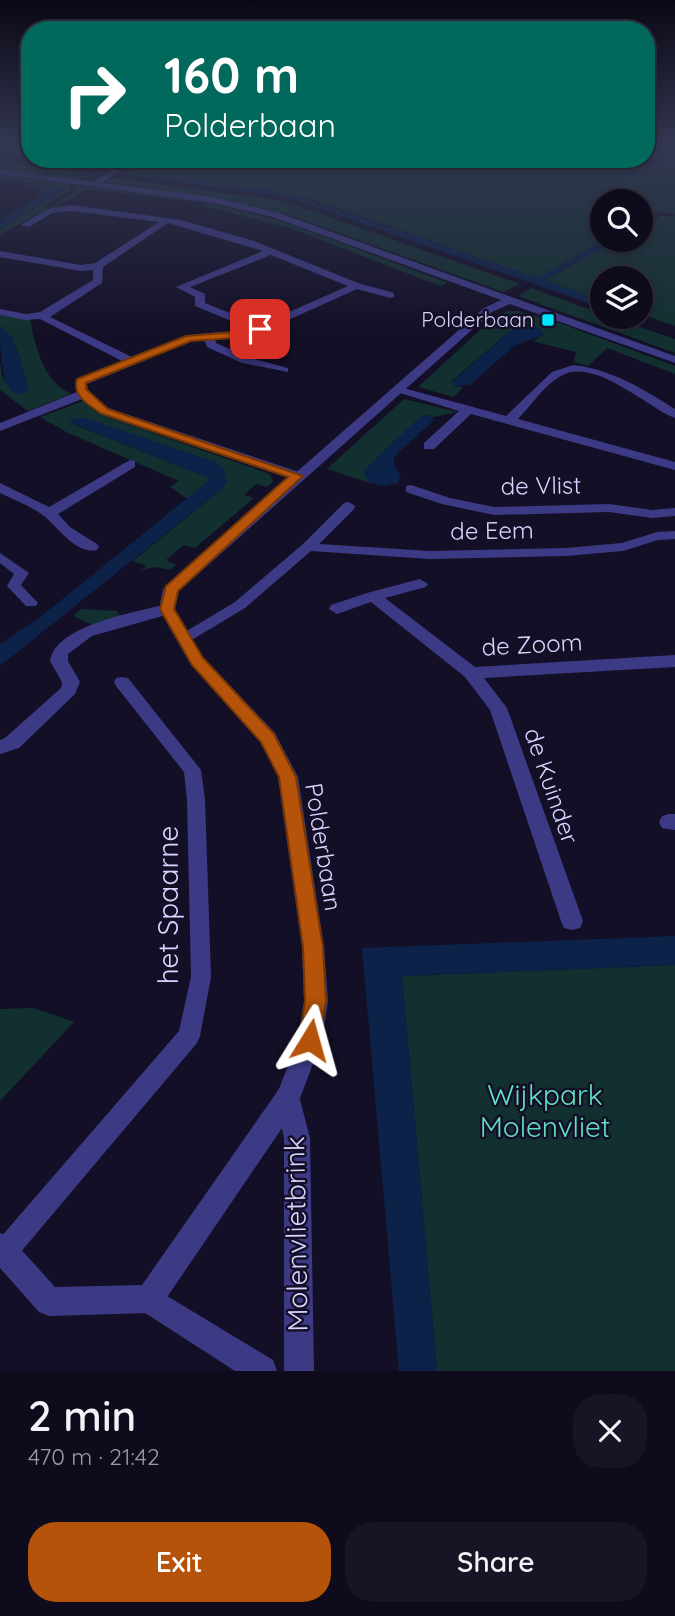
<!DOCTYPE html>
<meta charset="utf-8">
<style>
body{margin:0;font-family:Quicksand,sans-serif;background:#171425;color:#f1f3f6;height:100vh;display:flex;flex-direction:column;font-size:26px;white-space:nowrap}
*{box-sizing:border-box;margin:0}
p{font-size:23px;color:#9b9ba3}
.icon{flex:none;width:38px;height:38px;fill:none;stroke:currentColor;stroke-width:2;stroke-linecap:round;stroke-linejoin:round}
.map{position:relative;height:1371px;overflow:hidden}
.drawer{display:flex;flex-direction:column;background:#0e0b1c;flex:1}
.drawer>*{flex:none}
.top-card{position:absolute;left:21px;top:21px;width:634px;height:147px;border-radius:28px;box-shadow:0 4px 10px #0003,0 0 0 2px #2e2b3b;background:#00695c;color:#fff;overflow:hidden}
.buttons{position:absolute;left:590px;top:189px;display:grid;gap:14px}
.buttons a{display:grid;place-items:center;width:63px;height:63px;border-radius:50%;background:#0e0b1c;box-shadow:0 4px 10px #0003,0 0 0 2px #2e2b3b;font-size:35px}
.pin{position:absolute;display:grid;place-items:center;width:60px;height:60px;color:#fff;margin:-30px;border-radius:14px;box-shadow:0 4px 10px #0006}
.me{position:absolute;width:77px;margin:-38px;rotate:8deg;stroke-linejoin:round;filter:drop-shadow(0 0 5px #0008)}
.turn{display:flex;align-items:center;gap:24px;height:147px;padding:0 28px;font-size:32px}
.turn .icon{width:91px;height:91px;stroke-width:2.5}
.turn b{display:block;font-size:49px;line-height:60px}
.round{display:grid;place-items:center;flex:none;width:74px;height:74px;border-radius:28px;background:#171425}
.head{display:flex;align-items:center;justify-content:space-between;height:119px;padding:0 28px}
h1{font-size:42px;font-weight:600;line-height:52px}
.action{display:flex;gap:14px;margin-top:auto;padding:14px 28px}
.action a{flex:1;height:80px;border-radius:28px;background:#b45309;color:#fff;font-size:28px;font-weight:600;line-height:80px;text-align:center}
.action a+a{background:#171425;color:#f1f3f6}
.map>svg:first-child{display:block}
</style>
<div class="map">
<svg width="675" height="1371" viewBox="0 0 675 1371">
<rect width="100%" height="100%" fill="#130f26"/>
<g fill="#12302f">
<path d="M0,143H30V159H646V143H675V214L659,212L641,220L640,201H602V240H605L537,278L308,198L269,190L119,174L122,171L0,156Z"/>
<path d="M0,162L98,174C71,186 29,174 0,170Z"/>
<path d="M0,175L69,184L71,190L47,204L44,210L0,235V229L65,190L2,179Z"/>
<path d="M112,178L283,201L520,284L503,292L289,215L199,196L106,182Z"/>
<path d="M72,185L189,200L204,203L87,189L53,209L50,208L76,190Z"/>
<path d="M209,203L285,222L448,283L440,286L293,229L203,206Z"/>
<path d="M660,216H675V326L641,314L640,278H602V301L543,281L617,240H640L641,227Z"/>
<path d="M531,288L602,314V317H611L675,339V353L518,296Z"/>
<path d="M507,311H518L557,322L675,366V374L607,348L588,366L574,362L576,352L532,341L538,339L540,329L525,323L517,325L452,381L455,386L463,387L454,397L418,387L480,330Z"/>
<path d="M0,315L30,320C36,348 43,381 71,394L28,411L0,390V361L2,375L12,392L21,394L28,384C20,366 18,338 0,326Z"/>
<path d="M404,399L458,412L433,417L424,415L364,472L370,483L327,469Z"/>
<path d="M83,401L95,411L107,417L270,474L273,482L267,487L256,484L244,495L254,498L195,548L184,545L166,560L176,565L170,570L155,567L141,570L146,566L133,561L224,487L215,462L70,423L212,479L188,499L170,487L179,481L68,433L40,417Z"/>
<path d="M81,609L117,611L121,618L95,626L73,616Z"/>
<path d="M675,965V1371H437L402,976Z"/>
<path d="M34,1008L74,1022L0,1101V1009Z"/>
</g>
<g fill="#0c2248">
<path d="M173,178L292,194L537,278L605,240H617L544,280L602,301V308L288,197L167,180Z"/>
<path d="M25,184L65,189L0,229V220L42,194Z"/>
<path d="M525,323L540,329L544,335L514,346L470,385L455,386L451,383L517,325Z"/>
<path d="M0,326L12,337L28,384L29,391L21,394L12,392C0,377 0,347 0,326Z"/>
<path d="M430,415L434,420L394,457V465L401,476L398,483L385,486L370,483L364,472L370,464L421,416Z"/>
<path d="M77,418H86L215,462L223,467L227,481L224,487L0,666V644L39,618L211,479L69,422Z"/>
<path d="M675,936V965L402,976L437,1371H399L362,948Z"/>
</g>
<g fill="none" stroke-linecap="round" stroke-linejoin="round">
<g fill="#3d3a85" fill-rule="evenodd">
<path d="M349,502L355,506L354,509L319,544L430,551L566,548L622,543L657,532L675,531V539L658,540L623,551L566,556L430,559L311,551L245,608L190,641H180L178,638L180,635L235,602L303,544L344,503Z"/>
<path d="M0,553L29,573L21,585L38,603L36,606H26L7,586L14,574L0,563Z"/>
<path d="M122,677L128,678L201,770L205,800L211,977L200,1036L197,1043L14,1260L5,1264L0,1261V1238L179,1031L191,977L187,800L184,772L116,686L114,682L116,678Z"/>
</g>
<g fill="#3d3a85" fill-rule="evenodd">
<path d="M18,148L30,150V154L15,152Z"/>
<path d="M91,159L121,161L128,166L96,186L93,182L119,166Z"/>
<path d="M72,205L181,220L254,241L358,283L394,293V297L390,298L357,289L253,336L215,340L216,343L250,358L288,368V372L242,363L207,347L204,340L192,341L87,384L89,393L108,408L302,473V479H292L100,414L82,399L0,431V423L77,392V379L122,361L40,319L26,320L0,315V309L26,314L40,312L93,280V270L81,271L0,257V251L81,265L95,263L159,222L72,211L52,213L29,227L21,225L47,209ZM168,223L263,251L176,287L195,297V306L251,329L190,335L132,357L50,317L102,283L103,267ZM271,255L348,286L260,325L205,303V294L190,287Z"/>
<path d="M573,365C611,369 643,389 675,409V418C663,414 652,405 642,399C622,387 589,364 565,374C547,381 531,406 518,419L675,462V470L471,414L434,449H424V443L459,411L390,390L396,386L506,416L552,372Z"/>
<path d="M130,460L135,461V467L58,514L70,527L97,544L99,547L97,550C76,555 58,527 44,516C31,506 14,500 0,493V483L49,507Z"/>
<path d="M411,485L450,498L494,507L609,504L652,510L675,508V516L652,518L609,512L494,515L442,504L406,492V486Z"/>
<path d="M420,579L428,584L426,587L385,598L475,667L675,655V667L484,678L507,708L583,921L580,928L572,930L564,928L561,921L490,710L465,677L371,602L337,614L329,609L331,605L367,593Z"/>
<path d="M167,604L173,605L175,609L173,613L92,636L68,654V661L80,682L75,694L19,748L0,754V740L5,738L61,688L62,682L50,661C55,625 137,612 167,604Z"/>
<path d="M669,814H675V830L662,828L659,822L662,816Z"/>
<path d="M288,1085L297,1088L310,1138L314,1371H284V1138L275,1097L279,1088Z"/>
<path d="M149,1285L273,1360L277,1371H235L139,1309L135,1299L139,1289Z"/>
</g>
<path fill="#3d3a85" fill-rule="evenodd" d="M0,170L213,197L279,213L675,356V363L510,304L492,312L179,591L175,609L203,657L275,733L298,777L324,947L328,1001L322,1040L297,1106L159,1309L149,1313L49,1316L39,1312L0,1268V1233L10,1237L55,1287L142,1285L279,1089L298,1040L304,1001L302,947L278,777L261,742L191,665L159,609L163,589L484,308L501,300L273,217L213,203L0,174Z"/>
</g>
<linearGradient id="sky" x2="0" y2="1"><stop stop-color="#0a0815"/><stop offset="0.43" stop-color="#333752"/><stop offset="1" stop-color="#333752" stop-opacity="0"/></linearGradient>
<rect width="675" height="335" fill="url(#sky)"/>
<path fill="#b45309" stroke="#753606" stroke-width="2" d="M260,326L265,329L264,331L249,337L191,341L86,383V389L108,409L303,476L178,591L174,609L203,658L274,734L296,777L323,947L326,1001L318,1048L310,1051L302,1048L299,1040L305,1001L303,947L279,777L261,742L192,665L160,609L166,586L288,477L100,413C88,404 72,396 77,379L186,336L247,331Z"/>
<rect fill="#00e5ff" stroke="#130f26" stroke-width="2.5" x="541" y="313" width="14" height="14" rx="3.5"/>
<g text-anchor="middle" stroke-width="5" stroke-linejoin="round" paint-order="stroke">
<g font-size="21" fill="#d9d4ff" stroke="#130f26" text-anchor="end">
<text x="534" y="327">Polderbaan</text>
</g>
<g font-size="24" fill="#d9d4ff" stroke="#130f26">
<text transform="translate(541 486) rotate(-1)" y="8">de Vlist</text>
<text transform="translate(492 531) rotate(-1)" y="8">de Eem</text>
<text transform="translate(532 645) rotate(-3)" y="8">de Zoom</text>
<text transform="translate(551 786) rotate(71)" y="8">de Kuinder</text>
<text transform="translate(323 847) rotate(81)" y="8">Polderbaan</text>
</g>
<g font-size="28" fill="#d9d4ff" stroke="#130f26">
<text transform="translate(168 905) rotate(-90)" y="10">het Spaarne</text>
<text transform="translate(296 1234) rotate(-91)" y="10">Molenvlietbrink</text>
</g>
<g font-size="28" fill="#5fe0c0" stroke="#130f26">
<text x="545" y="1105">Wijkpark<tspan x="545" dy="32">Molenvliet</tspan></text>
</g>
</g>
</svg>
<div class="buttons">
<a><svg class="icon" aria-label="search" viewBox="0 0 24 24"><circle cx="10" cy="10" r="6"/><path d="M15 15l6 6"/></svg></a>
<a><svg class="icon" aria-label="layers" viewBox="0 0 24 24"><path d="M12 4l9 5-9 5-9-5zM3 14l9 5 9-5"/></svg></a>
</div>
<div class="pin" style="left:260px;top:329px;background:#d93025"><svg class="icon" aria-label="arrive" viewBox="0 0 24 24"><path d="M6 21V4h12l-3 4 3 4H6"/></svg></div>
<svg class="me" style="left:310px;top:1040px" viewBox="-20 -20 40 40"><path d="M0-17L14 15 0 8-14 15z" fill="#b45309" stroke="#fff" stroke-width="4"/></svg>
<div class="top-card">
<div class="turn"><svg class="icon" aria-label="right" viewBox="0 0 24 24"><path d="M7 20v-9h11M14 6l5 5-5 5"/></svg><div><b>160 m</b>Polderbaan</div></div>
</div>
</div>
<section class="drawer">
<div class="head"><div><h1>2 min</h1><p>470 m · 21:42</p></div><a class="round"><svg class="icon" aria-label="close" viewBox="0 0 24 24"><path d="M6 6l12 12M18 6L6 18"/></svg></a></div>
<div class="action"><a>Exit</a><a>Share</a></div>
</section>
